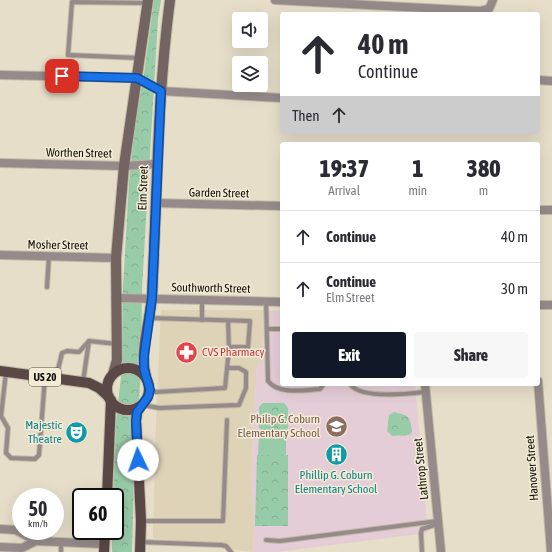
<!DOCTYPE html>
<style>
body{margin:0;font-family:"Asap Condensed",sans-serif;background:#f7f7f7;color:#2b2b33;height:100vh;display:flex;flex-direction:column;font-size:15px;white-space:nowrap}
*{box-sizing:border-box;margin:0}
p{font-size:13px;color:#7c7c81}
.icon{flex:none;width:22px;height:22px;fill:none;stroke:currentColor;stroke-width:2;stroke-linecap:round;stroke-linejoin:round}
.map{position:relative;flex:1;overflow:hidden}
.drawer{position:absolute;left:280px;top:142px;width:260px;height:244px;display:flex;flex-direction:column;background:#fff;border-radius:4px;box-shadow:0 4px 16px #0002}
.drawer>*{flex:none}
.top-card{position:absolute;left:280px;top:12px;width:260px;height:122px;border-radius:4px;box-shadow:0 4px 16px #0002;background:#fff;color:#2b2b33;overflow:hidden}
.buttons{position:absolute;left:232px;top:12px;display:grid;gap:8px}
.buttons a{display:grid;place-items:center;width:36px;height:36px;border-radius:4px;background:#fff;box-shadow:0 4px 16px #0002;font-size:20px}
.speed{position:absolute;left:12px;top:488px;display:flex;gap:8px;font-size:20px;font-weight:700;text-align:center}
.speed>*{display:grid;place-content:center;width:52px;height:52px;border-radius:50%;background:#fff;box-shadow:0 4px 16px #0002;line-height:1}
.speed small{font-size:10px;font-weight:400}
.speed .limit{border:2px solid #111;border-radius:6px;background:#fff;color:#111}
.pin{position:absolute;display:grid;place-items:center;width:34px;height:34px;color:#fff;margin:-17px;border-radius:8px;box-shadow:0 2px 6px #0006}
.me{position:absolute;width:44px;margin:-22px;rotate:357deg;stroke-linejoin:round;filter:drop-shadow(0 0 3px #0008)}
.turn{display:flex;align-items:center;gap:14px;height:84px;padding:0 12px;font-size:18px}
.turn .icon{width:52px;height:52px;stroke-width:2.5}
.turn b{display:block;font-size:28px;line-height:34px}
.then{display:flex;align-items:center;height:38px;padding:0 12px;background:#0003;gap:8px;font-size:15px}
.eta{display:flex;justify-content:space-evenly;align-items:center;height:68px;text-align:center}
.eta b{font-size:24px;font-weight:800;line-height:28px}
.cta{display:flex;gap:8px;margin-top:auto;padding:8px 12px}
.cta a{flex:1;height:46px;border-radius:4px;background:#111827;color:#fff;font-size:16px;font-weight:800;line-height:46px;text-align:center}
.cta a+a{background:#f7f7f7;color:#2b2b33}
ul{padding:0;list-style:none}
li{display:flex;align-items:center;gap:12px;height:52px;padding:0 12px;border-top:1px solid #e1e1e2}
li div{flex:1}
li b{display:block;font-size:15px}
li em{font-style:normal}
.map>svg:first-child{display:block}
</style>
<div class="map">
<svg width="552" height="552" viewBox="0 0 552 552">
<defs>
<pattern id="park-crowns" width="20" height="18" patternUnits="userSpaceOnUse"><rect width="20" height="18" fill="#98cba8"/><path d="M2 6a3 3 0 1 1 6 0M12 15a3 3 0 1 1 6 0" fill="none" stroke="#82ad8f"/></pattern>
</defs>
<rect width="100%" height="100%" fill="#e6dec9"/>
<path fill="#ded2b7" d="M161,310H264L262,364L257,363L254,414L251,482L254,520L253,552L153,538L156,423Z"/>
<path fill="#e5cdd7" d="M264,310L282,311V384H415L428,533L277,552H253L254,520L251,482L254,414L257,363L262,364Z"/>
<g fill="url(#park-crowns)">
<path d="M154,0H161L158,19L142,288L141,372L134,476L132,552H112V531H115V497H113L116,422L122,368L123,288L129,182L135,123L144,74Z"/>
<path d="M263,403H284L288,408V428L285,431H262L259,428V407Z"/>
<path d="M394,412C409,416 410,415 412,432L409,435L392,436L387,431L389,415Z"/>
<path d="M257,455H288V526H255Z"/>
</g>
<path fill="#98cba8" d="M259,435L286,436V455H258Z"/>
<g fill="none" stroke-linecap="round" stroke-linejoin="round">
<defs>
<g id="service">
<path d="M139,58L68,55L72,2L147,3"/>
<path d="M47,287L49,256"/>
<path d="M266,301L268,381C279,395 303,390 320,389L324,384"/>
<path d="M149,318L250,321L248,347H231L229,349L225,388L156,392L150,390"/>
<path d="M202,320V300"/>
<path d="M228,321L229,349"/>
<path d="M267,329H282"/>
<path d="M6,372L1,416L8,428L6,453L11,458L35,459L39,455L45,377"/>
<path d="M56,378L62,353L67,351L79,352L89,341L117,344"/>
<path d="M83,382L89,341"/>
<path d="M350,384C360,399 408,394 425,392"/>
<path d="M143,405L159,408L239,405L246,388V372L239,368H228"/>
<path d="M142,521H223L227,420"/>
<path d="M266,540L280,541L438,521"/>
<path d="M141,542L221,545L226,546L231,552"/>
<path d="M61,552V542"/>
<path d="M422,552L421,533L422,529L438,524"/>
</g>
<g id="minor">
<path d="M275,0L480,11L489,9L493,0"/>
<path d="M0,75L137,78L161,91L282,98"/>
<path d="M538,80L552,81"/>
<path d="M0,163L124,166L157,164"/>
<path d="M155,203L282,206"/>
<path d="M538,210H552"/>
<path d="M0,255L116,258"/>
<path d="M116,298L282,302"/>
<path d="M538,305H552"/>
<path d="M538,381L551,552"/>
<path d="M425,384L441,552"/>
<path d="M0,529L16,530L36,541L104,544"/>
<path d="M0,547L22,548L36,541"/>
</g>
<g id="secondary">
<path d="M113,374L117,360L116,258L124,166L148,0"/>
<path d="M146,377C139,351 150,322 152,296C157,197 157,98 170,0"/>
</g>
<g id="primary">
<circle cx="128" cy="389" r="21"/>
<path d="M0,371L89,383L99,388L109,397"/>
<path d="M107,497L111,400"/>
<path d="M104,552L105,531"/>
<path d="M140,552L141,521L136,421L137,412L141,406"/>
</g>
</defs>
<use href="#service" stroke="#c0b9a6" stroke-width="6"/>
<use href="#minor" stroke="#c0b9a6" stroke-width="10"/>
<use href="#secondary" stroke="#c0b9a6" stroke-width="12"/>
<use href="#primary" stroke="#c0b9a6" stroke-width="12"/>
<use href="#service" stroke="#968b8a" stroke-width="4"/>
<use href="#minor" stroke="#968b8a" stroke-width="8"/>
<use href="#secondary" stroke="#736462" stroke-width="10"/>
<use href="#primary" stroke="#5a4846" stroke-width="10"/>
</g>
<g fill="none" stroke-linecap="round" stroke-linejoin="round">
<defs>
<path id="route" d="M62,76L137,78L161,91L152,298L144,356V369L150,390L148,397L137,412L136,421L138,460"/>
</defs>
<use href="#route" stroke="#114b97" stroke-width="10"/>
<use href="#route" stroke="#1a73e8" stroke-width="7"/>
</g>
<defs>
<symbol id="pharmacy-disc" viewBox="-11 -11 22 22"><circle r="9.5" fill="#e0444e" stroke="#f4ebd6"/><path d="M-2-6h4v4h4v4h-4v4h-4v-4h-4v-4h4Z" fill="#fff"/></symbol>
<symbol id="school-disc" viewBox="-11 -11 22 22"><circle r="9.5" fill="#8d6e63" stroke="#f4ebd6"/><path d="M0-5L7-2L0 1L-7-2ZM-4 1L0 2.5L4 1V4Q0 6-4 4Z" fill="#fff"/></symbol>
<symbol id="theatre-disc" viewBox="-11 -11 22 22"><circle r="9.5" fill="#0f9aa8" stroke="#f4ebd6"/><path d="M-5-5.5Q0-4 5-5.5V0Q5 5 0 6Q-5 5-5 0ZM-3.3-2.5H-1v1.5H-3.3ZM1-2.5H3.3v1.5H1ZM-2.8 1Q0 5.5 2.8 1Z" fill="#fff"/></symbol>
<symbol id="building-disc" viewBox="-11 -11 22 22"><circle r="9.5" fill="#0f9aa8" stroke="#f4ebd6"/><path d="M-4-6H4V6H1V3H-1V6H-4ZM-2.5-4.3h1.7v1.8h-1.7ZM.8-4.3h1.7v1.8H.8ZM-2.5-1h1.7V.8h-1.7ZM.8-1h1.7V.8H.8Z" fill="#fff"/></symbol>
</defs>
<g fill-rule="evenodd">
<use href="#pharmacy-disc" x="174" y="340" width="25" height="25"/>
<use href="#school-disc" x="324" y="414" width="25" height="25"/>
<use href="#theatre-disc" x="64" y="420" width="25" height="25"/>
<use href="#building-disc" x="324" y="442" width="25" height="25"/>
</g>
<g text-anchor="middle" stroke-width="3" stroke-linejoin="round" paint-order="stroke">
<rect fill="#f4ebd6" stroke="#555046" stroke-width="1" x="29" y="368" width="32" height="18" rx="3"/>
<g font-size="11" font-weight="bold" fill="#110e08">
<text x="45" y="381">US 20</text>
</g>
<g font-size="12" fill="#110e08" stroke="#f4ebd6">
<text transform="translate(79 153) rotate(1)" y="4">Worthen Street</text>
<text transform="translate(143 188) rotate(-88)" y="4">Elm Street</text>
<text transform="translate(219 193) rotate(1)" y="4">Garden Street</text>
<text transform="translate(58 245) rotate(1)" y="4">Mosher Street</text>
<text transform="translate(211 288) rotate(1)" y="4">Southworth Street</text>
<text transform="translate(532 468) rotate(-94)" y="4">Hanover Street</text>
<text transform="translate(421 469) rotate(-96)" y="4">Lathrop Street</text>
</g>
<g font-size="12" fill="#be3a42" stroke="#f4ebd6" text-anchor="start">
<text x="202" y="356">CVS Pharmacy</text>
</g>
<g font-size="12" fill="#785e54" stroke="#f4ebd6" text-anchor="end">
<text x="320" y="423">Philip G. Coburn<tspan x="320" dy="14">Elementary School</tspan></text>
</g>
<g font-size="12" fill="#0d838f" stroke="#f4ebd6" text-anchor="end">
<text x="62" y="429">Majestic<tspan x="62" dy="14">Theatre</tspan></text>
<text x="336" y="479" text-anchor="middle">Phillip G. Coburn<tspan x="336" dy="14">Elementary School</tspan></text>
</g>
</g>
</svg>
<div class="buttons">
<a><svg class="icon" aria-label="sound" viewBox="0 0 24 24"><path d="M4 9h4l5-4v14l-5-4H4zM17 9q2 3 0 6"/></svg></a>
<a><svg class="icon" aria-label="layers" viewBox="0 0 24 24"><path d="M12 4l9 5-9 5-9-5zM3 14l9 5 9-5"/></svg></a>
</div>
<div class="speed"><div>50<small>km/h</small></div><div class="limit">60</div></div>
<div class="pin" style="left:62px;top:76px;background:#d93025"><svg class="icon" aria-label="arrive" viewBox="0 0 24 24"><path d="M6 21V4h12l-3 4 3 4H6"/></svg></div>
<svg class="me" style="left:138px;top:460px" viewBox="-20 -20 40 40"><circle r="19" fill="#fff"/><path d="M0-13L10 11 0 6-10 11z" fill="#1a73e8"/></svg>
<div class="top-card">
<div class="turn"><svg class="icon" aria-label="ahead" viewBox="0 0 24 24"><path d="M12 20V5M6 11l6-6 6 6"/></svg><div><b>40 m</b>Continue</div></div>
<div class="then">Then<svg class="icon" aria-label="ahead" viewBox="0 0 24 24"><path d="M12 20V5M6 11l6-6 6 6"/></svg></div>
</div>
<section class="drawer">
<div class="eta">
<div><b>19:37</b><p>Arrival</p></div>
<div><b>1</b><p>min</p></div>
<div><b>380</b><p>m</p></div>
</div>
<ul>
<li><svg class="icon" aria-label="ahead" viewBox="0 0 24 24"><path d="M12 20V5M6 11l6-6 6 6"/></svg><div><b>Continue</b></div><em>40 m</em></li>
<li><svg class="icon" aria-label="ahead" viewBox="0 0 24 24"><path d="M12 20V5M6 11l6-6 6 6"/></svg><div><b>Continue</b><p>Elm Street</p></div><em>30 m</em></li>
</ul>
<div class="cta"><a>Exit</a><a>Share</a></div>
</section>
</div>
